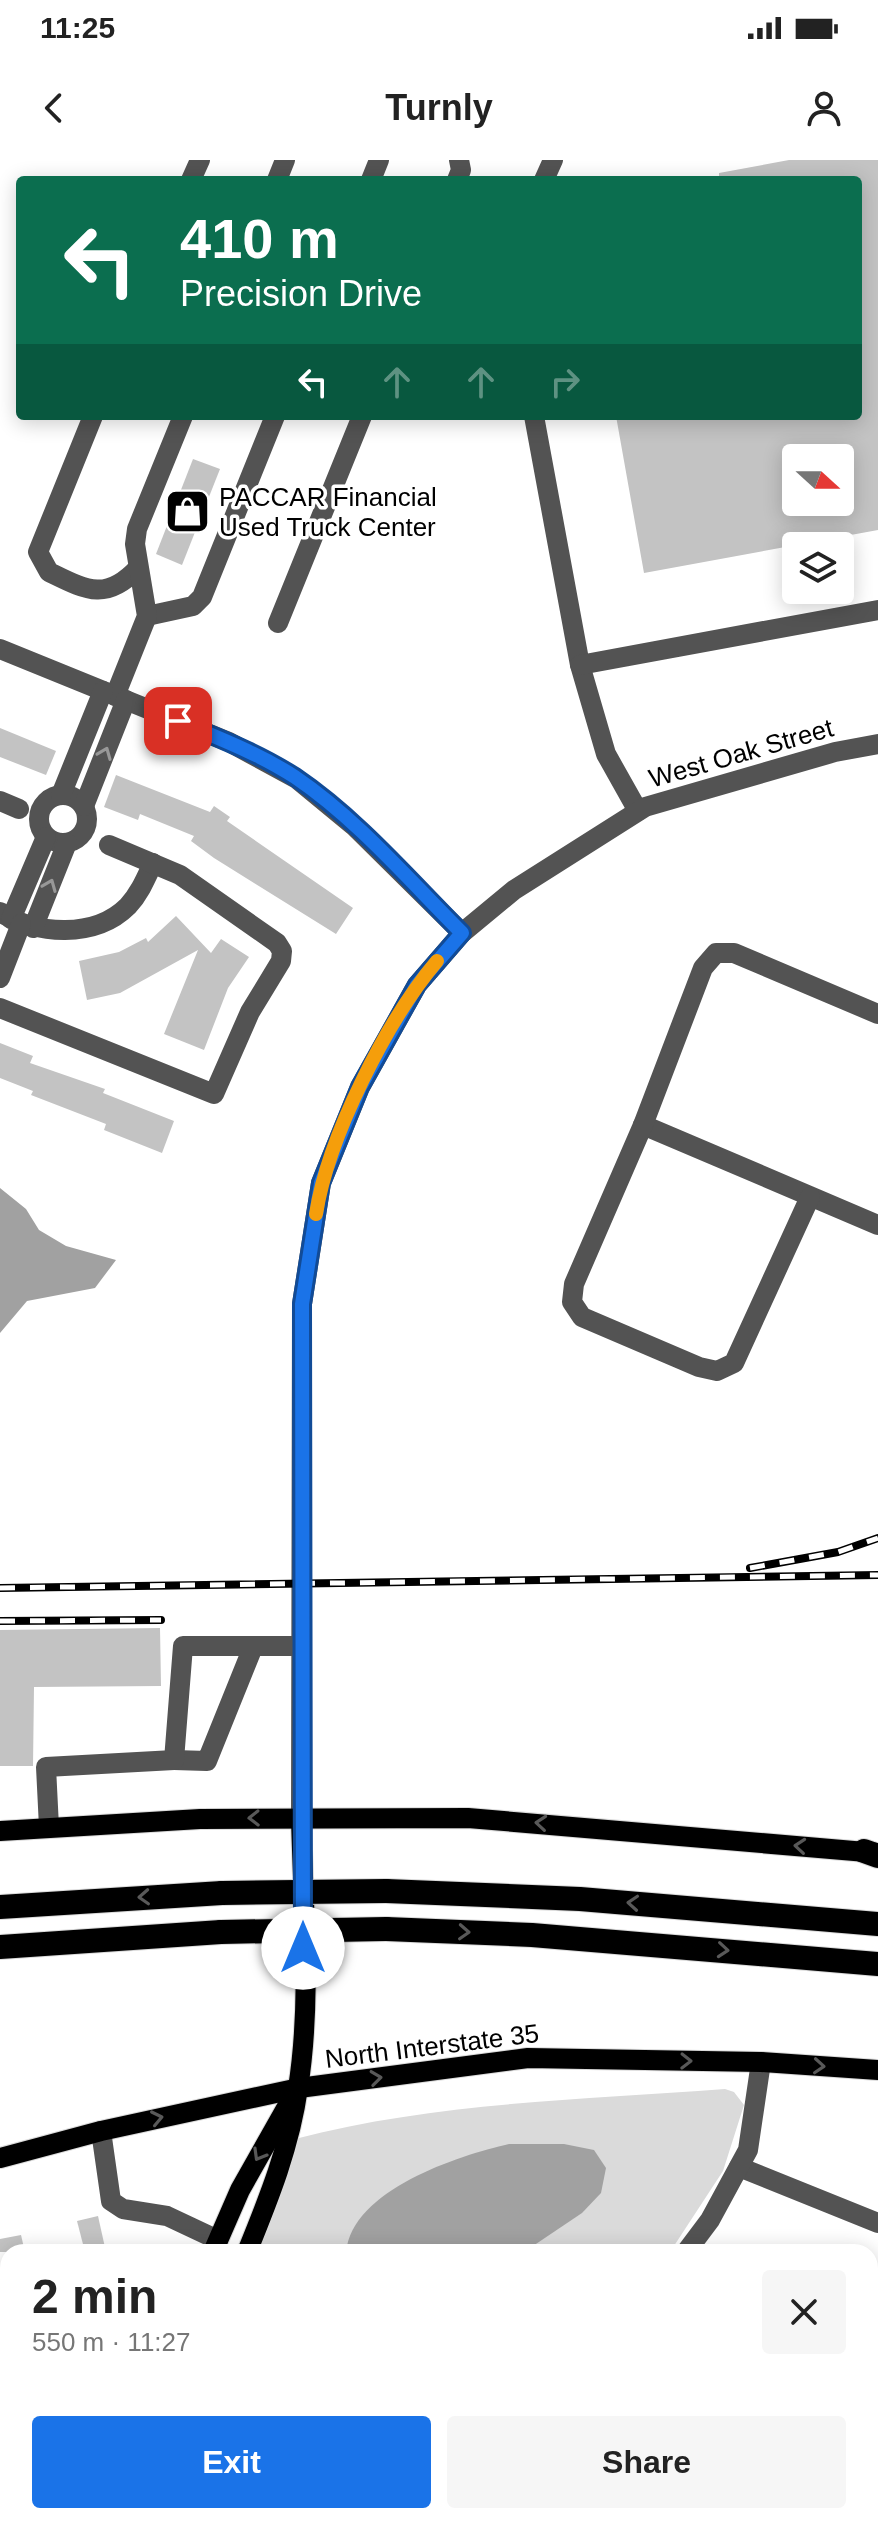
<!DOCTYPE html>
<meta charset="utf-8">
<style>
body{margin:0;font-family:Arial,sans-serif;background:#f6f6f6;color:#222;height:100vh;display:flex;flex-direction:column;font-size:30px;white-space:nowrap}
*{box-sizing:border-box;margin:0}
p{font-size:26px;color:#767676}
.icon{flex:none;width:44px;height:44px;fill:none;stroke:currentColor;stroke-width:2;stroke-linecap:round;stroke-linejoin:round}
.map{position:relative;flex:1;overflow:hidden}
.drawer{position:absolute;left:0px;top:2084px;width:878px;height:280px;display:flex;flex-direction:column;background:#fff;border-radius:24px 24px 0 0;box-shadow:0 4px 20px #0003}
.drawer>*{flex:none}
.guide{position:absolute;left:16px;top:16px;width:846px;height:244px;border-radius:8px;box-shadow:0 4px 20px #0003;background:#0b6e4f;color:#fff;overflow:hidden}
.needle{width:52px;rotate:111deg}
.fabs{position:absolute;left:782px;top:284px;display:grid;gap:16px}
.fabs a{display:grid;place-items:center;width:72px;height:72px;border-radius:8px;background:#fff;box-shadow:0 4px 20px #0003;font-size:40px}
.pin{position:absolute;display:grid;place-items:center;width:68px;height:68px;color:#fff;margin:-34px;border-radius:16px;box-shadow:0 4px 12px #0006}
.me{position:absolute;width:88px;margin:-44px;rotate:0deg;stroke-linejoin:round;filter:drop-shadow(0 0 6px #0008)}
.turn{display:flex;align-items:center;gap:28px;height:168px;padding:0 32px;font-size:36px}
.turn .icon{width:104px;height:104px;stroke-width:2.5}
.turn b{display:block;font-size:56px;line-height:68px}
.lanes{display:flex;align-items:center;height:76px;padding:0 32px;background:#0003;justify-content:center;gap:40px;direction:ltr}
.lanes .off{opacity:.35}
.round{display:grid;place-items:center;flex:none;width:84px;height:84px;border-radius:8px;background:#f6f6f6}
.head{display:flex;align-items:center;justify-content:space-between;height:136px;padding:0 32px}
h1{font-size:48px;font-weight:700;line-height:60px}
.primary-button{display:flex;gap:16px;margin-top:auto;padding:16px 32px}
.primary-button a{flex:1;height:92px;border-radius:8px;background:#1a73e8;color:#fff;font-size:32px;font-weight:700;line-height:92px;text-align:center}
.primary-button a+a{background:#f6f6f6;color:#222}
.status{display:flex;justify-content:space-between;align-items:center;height:56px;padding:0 40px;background:#fff;direction:ltr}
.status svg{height:22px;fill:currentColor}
header{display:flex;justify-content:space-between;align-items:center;height:104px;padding:0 32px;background:#fff;font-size:36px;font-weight:700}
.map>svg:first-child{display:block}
</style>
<div class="status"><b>11:25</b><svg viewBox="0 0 49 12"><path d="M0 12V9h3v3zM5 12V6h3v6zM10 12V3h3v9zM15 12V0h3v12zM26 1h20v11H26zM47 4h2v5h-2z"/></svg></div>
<header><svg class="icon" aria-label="back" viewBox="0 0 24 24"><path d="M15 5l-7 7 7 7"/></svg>Turnly<svg class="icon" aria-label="person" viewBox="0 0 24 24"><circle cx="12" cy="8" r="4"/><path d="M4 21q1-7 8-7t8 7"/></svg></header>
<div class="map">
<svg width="878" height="2364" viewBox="0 0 878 2364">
<rect width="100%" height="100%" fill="#fff"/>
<path fill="#dadada" d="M725,1929L734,1932L744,1945L723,2011L670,2092H246L295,1979C435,1942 582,1940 725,1929Z"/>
<g fill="#a1a1a1">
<path d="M0,1028L26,1049L39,1070L66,1086L116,1100L95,1128L27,1141L0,1173Z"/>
<path d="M509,1984H564L594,1990L606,2008L601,2033L582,2053L524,2092H346C352,2030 457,1996 509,1984Z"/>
</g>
<g fill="#c3c3c3" fill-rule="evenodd">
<path d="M789,0H878V370L644,413L616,256H858V20H719V13ZM796,298H840V342H796Z"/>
<path d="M193,299L220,309L182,405L156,394Z"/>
<path d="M0,568L56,591L46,615L0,597Z"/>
<path d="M116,615L210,652L214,646L230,657L227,661L353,748L336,774L214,698L191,681L194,676L140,654L138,660L104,647Z"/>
<path d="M176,756L211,793L221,779L249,797L228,828L204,890L164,874L198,790L120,833L87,840L79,801L119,792L146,778L148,782Z"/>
<path d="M0,883L33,896L30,903L105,929L103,933L174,961L162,993L104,970L106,964L31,935L33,931L0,918Z"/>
<path d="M160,1468L161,1526L34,1527L33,1606H0V1470Z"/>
<path d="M98,2056L106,2092H85L77,2061Z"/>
<path d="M21,2075L25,2092H0V2079Z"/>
</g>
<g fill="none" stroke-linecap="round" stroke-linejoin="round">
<defs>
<g id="major">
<path d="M0,1671L200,1659L468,1658L878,1693"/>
<path d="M0,1998L101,1971L299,1928L528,1898L761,1902L878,1910"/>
<path d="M213,2092L240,2030L288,1945"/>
<path d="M247,2092C269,2038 290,1986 298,1928C312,1840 303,1746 301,1657"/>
<path d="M96,2364L99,2356"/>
<path d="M133,2364L136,2356"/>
</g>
<g id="highway">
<path d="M864,1691L878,1696"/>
<path d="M386,1731L580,1739L878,1764"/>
<path d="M0,1747L222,1733"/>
<path d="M386,1769L532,1775L878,1804"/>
<path d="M0,1787L221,1772"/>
</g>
</defs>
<use href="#major" stroke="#dbdbdb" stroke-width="22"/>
<use href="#highway" stroke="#dbdbdb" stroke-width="26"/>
<g stroke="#535353" stroke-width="20">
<path d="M191,20L200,0"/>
<path d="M277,20L285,0"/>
<path d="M371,20L379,0"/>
<path d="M457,20L461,10L459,0"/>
<path d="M544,20L553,0"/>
<path d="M93,256L38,392L49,412C86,430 106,442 138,408"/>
<path d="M534,256L580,505L606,594L638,651"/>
<path d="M147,456L193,446L202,437L275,256"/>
<path d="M278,463L362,256"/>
<path d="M0,489L229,582L297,619L354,666L462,773"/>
<path d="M580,505L878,450"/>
<path d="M115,536L147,456L135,384L137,369L183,256"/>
<circle cx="63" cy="659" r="24"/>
<path d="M61,635L103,531"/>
<path d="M0,641L19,649"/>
<path d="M84,646L126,540"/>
<path d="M0,752C36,775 95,779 128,746C140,733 146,718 153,703"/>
<path d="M11,759L46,677"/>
<path d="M33,768L67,683"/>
<path d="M0,818L21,764"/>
<path d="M0,848L214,934L250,852L281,801L282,791L277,783L180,715L109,685"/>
<path d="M643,965L878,1065"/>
<path d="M810,1037L734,1203L717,1211L699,1207L582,1157L572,1142L574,1124L643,965L703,808L716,793H734L878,854"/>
<path d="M174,1600L207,1601L253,1487"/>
<path d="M301,1657L302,1144L321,1023L360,927L417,825L462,773L514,730L645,647L835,592L878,584"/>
<path d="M49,1667L46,1607L174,1600L183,1486H301"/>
<path d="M101,1971L111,2041L123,2049L167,2056L218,2080"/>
<path d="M739,2007L878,2063"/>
<path d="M686,2092L710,2060L748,1990L761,1902"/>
<path d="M0,2291L8,2294"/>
<path d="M870,2294L878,2286"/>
<path d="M0,2320L8,2324"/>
<path d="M67,2356L85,2364"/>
<path d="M798,2364L807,2356"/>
</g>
<use href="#major" stroke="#000" stroke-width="20"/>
<use href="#highway" stroke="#000" stroke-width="24"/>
<defs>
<g id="rail">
<path d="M750,1408L838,1392L878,1378"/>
<path d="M0,1428L878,1415"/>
<path d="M0,1461L161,1460"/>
</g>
</defs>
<use href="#rail" stroke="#000" stroke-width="8"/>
<use href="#rail" stroke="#fff" stroke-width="5" stroke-dasharray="15" stroke-linecap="butt"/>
<defs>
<g id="highway-bridge">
<path d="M222,1733L386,1731"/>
<path d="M221,1772L386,1769"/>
</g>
</defs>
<use href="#highway-bridge" stroke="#dbdbdb" stroke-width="26" stroke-linecap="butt"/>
<use href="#highway-bridge" stroke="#000" stroke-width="24"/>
</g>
<defs><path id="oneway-chevron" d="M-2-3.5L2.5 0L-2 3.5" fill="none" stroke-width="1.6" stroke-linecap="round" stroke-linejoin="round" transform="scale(2)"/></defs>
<g stroke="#989898">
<use href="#oneway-chevron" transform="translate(105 593) rotate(-68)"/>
<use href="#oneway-chevron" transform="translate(50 725) rotate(-68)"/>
</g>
<g stroke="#595959">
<use href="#oneway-chevron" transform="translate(254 1658) rotate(179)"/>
<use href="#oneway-chevron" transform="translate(541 1663) rotate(-175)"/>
<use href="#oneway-chevron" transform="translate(800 1686) rotate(-175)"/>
<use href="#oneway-chevron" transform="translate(144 1737) rotate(177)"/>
<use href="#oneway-chevron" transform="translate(633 1743) rotate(-176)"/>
<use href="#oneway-chevron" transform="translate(464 1772) rotate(3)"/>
<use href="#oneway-chevron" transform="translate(723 1790) rotate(5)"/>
<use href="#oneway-chevron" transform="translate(686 1901) rotate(1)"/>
<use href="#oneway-chevron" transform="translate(819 1906) rotate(4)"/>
<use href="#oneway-chevron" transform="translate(376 1918) rotate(-7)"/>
<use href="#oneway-chevron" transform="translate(157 1958) rotate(-12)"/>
<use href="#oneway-chevron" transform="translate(259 1995) rotate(120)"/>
</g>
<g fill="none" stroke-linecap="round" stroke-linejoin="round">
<defs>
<path id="route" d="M178,561C218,578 258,593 295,617C357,659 409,720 462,773L417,825L360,927L321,1023L302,1144L303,1788"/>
</defs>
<use href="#route" stroke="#114b97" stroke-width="20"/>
<use href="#route" stroke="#1a73e8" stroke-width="14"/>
<path stroke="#f59e0b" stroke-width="14" d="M316,1054C328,977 387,860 437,801"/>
</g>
<defs>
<symbol id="shop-square" viewBox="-11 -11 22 22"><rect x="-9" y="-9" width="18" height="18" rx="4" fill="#000" stroke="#fff"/><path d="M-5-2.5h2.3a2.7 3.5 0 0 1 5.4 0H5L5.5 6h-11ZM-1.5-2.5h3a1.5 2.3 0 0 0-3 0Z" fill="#fff"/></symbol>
</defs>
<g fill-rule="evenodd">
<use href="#shop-square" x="162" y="326" width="51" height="51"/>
</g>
<g text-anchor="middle" stroke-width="7" stroke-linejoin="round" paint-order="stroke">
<g font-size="26" fill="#000" stroke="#fff" text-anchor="start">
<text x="219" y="346">PACCAR Financial<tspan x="219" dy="30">Used Truck Center</tspan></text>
</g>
<g font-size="26" fill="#000" stroke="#fff">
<text transform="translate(741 593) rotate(-16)" y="9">West Oak Street</text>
<text transform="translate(432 1886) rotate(-7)" y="9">North Interstate 35</text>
</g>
</g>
</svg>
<div class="fabs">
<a><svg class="needle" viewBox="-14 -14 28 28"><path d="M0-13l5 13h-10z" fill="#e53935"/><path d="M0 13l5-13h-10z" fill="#767676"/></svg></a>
<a><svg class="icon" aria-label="layers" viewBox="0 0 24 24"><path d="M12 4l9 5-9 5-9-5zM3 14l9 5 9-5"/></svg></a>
</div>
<div class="pin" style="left:178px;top:561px;background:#d93025"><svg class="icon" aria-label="arrive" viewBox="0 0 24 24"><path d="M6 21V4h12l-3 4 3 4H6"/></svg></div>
<svg class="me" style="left:303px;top:1788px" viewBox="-20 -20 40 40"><circle r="19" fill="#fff"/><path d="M0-13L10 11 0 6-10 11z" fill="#1a73e8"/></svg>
<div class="guide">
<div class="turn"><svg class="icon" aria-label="left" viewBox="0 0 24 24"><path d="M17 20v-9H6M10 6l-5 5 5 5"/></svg><div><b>410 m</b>Precision Drive</div></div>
<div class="lanes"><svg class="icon" aria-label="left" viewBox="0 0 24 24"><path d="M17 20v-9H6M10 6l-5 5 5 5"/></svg><svg class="icon off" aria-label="ahead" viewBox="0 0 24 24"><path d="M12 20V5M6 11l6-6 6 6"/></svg><svg class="icon off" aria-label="ahead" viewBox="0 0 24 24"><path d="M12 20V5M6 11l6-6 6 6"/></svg><svg class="icon off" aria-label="right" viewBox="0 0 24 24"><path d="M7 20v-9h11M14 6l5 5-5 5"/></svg></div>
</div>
<section class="drawer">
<div class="head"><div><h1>2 min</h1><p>550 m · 11:27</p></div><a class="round"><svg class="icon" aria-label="close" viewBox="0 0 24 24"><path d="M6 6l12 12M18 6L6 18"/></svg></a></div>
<div class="primary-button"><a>Exit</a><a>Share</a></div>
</section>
</div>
